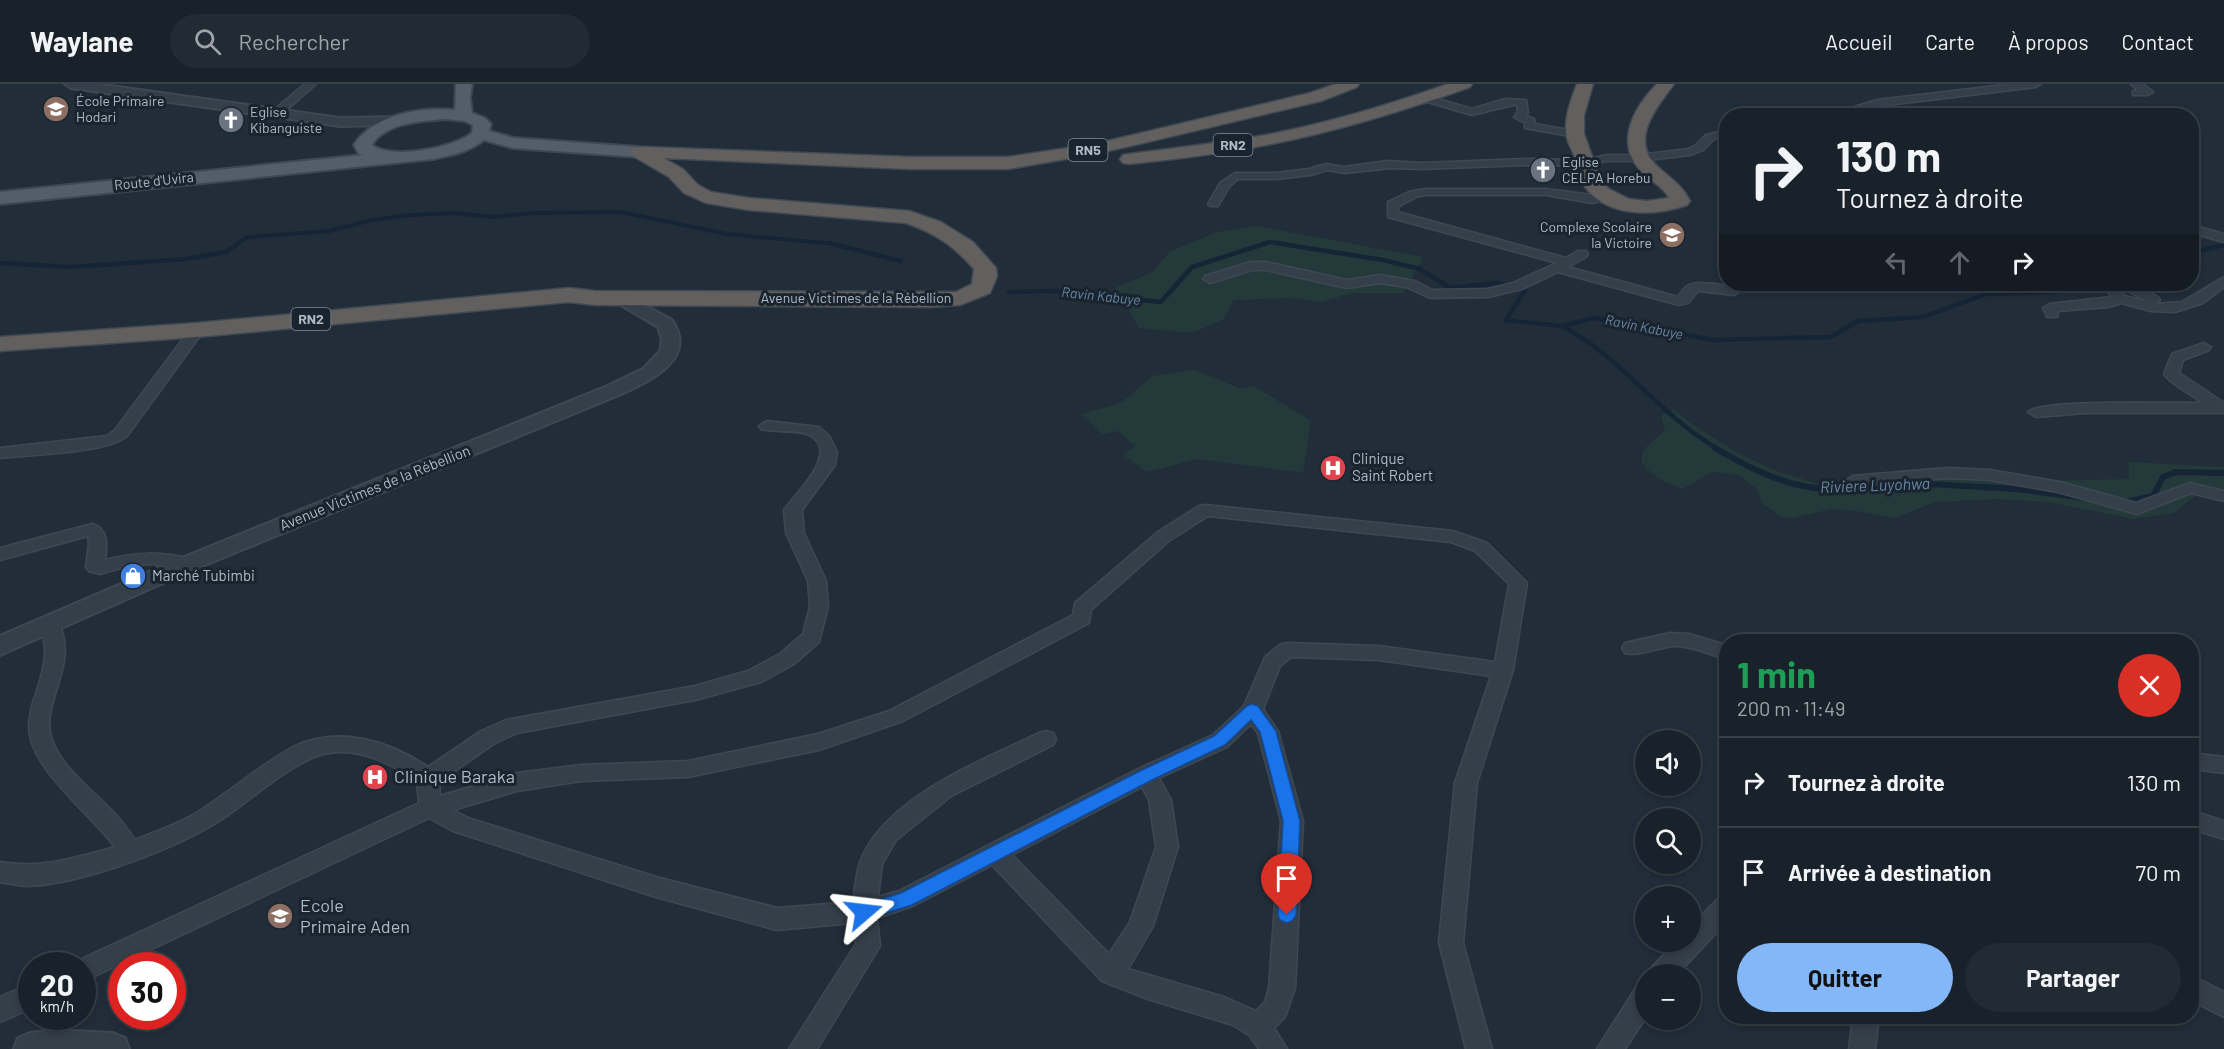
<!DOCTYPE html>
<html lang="fr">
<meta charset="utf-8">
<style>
body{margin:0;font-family:Barlow,sans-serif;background:#222a33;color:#f1f3f6;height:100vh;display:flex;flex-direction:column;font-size:22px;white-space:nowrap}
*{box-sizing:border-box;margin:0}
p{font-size:20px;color:#9fa4a9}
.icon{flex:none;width:33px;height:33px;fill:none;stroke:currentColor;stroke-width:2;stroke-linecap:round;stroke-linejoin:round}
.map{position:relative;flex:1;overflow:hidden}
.details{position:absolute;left:1719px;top:550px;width:480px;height:390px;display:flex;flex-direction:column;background:#19222b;border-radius:24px;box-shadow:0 3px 9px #0003,0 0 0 2px #373f47}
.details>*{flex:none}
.top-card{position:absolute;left:1719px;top:24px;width:480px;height:183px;border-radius:24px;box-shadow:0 3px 9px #0003,0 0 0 2px #373f47;background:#19222b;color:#f1f3f6;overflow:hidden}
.controls{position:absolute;left:1635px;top:646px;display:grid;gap:12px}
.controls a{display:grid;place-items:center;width:66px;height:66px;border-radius:50%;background:#19222b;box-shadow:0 3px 9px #0003,0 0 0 2px #373f47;font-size:30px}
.speed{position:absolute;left:18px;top:868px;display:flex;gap:12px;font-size:30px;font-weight:700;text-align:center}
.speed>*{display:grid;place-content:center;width:78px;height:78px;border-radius:50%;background:#19222b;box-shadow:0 3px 9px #0003,0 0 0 2px #373f47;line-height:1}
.speed small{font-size:15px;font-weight:400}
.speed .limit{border:9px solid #d22;background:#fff;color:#111}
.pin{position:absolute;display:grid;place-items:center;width:51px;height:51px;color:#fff;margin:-62px -26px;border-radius:50% 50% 50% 0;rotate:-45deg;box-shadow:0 0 6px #0007}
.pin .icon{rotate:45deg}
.me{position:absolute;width:66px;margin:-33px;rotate:73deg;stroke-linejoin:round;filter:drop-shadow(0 0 4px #0008)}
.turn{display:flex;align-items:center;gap:21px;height:126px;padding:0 18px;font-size:27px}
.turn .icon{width:78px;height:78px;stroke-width:2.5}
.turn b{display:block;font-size:42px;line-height:51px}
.lanes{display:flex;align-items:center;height:57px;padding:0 18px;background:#0003;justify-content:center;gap:30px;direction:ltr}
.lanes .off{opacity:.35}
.round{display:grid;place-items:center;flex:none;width:63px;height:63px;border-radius:32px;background:#222a33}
.head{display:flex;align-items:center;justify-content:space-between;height:102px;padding:0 18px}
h1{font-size:36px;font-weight:700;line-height:45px;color:#1e9e55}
.button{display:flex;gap:12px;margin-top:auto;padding:12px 18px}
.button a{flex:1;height:69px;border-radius:36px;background:#83b7f7;color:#111;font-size:24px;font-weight:700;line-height:69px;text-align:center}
.button a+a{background:#222a33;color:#f1f3f6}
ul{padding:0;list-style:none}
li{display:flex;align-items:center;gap:18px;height:90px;padding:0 18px;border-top:2px solid #373f47}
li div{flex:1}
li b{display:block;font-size:22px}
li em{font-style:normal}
header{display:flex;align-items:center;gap:36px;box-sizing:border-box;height:84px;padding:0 30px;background:#19222b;border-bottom:2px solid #373f47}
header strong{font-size:28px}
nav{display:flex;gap:33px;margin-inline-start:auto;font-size:21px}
.search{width:420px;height:54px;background:#222a33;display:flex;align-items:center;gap:15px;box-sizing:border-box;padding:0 21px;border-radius:33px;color:#9fa4a9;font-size:22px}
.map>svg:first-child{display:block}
</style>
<header>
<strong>Waylane</strong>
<div class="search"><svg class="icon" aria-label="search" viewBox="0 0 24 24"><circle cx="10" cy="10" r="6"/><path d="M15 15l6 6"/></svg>Rechercher</div>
<nav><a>Accueil</a><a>Carte</a><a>À propos</a><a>Contact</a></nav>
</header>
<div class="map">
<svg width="2224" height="965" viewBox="0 0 2224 965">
<rect width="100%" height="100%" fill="#212d39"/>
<g fill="#23393a">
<path d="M1256,142L1423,173L1404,209H1353L1321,218L1290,214L1234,216L1223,236L1192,249L1139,244L1115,204L1153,188L1169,168L1217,148Z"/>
<path d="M1194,286L1242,305L1254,302L1311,337L1303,389L1198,375L1147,388L1123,371L1135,362L1117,347L1102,350L1081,330L1121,319L1152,292Z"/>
<path d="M1674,325L1688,337L1736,368L1777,387L1824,402L1834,401L1855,391L1876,388L1986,398L2129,395V378L2224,383V408L2216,406L2194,413L2173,429L2134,435L2048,418L1996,415L1936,418L1894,434L1856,427L1832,425L1792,434L1781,433L1762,419L1757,405L1738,391L1712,388L1683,405C1665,399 1653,393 1641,378L1644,365L1665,346L1661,332Z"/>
</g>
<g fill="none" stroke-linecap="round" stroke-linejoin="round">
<g stroke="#152536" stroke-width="4">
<path d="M237,160L248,153L329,147L372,136L411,131L453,129L494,133L533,129L620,128L727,150L835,160"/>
<path d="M1262,160L1270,158L1286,160"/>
</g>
<g stroke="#152536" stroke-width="4.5">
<path d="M829,159L901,177"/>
<path d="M1276,159L1383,176L1420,185L1450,204L1497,199L1525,206L1506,236L1562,242L1594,234L1714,256L1831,253L1858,237L1923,233L1986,210L2048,208L2104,200"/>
<path d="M2192,169L2224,161"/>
<path d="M0,179L71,183L186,175L226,168L239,159"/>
<path d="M1009,208L1057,207L1161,218L1192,183L1267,159"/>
<path d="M1562,242C1622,273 1660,332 1718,365"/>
</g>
<g stroke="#152536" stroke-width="6">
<path d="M1715,364C1744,381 1776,398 1809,403C1831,407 1855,402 1878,400"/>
<path d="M1894,398L2017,405L2084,414"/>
<path d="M2121,419L2153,412L2163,393L2176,388L2224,389"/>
</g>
<defs>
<g id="minor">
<path d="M305,0H316L282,30H274V26Z"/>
<path d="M2012,0H2041L2036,3L1879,22L1850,32H1826L1877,16Z"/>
<path d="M2131,0H2143L2153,8L2148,11H2133V7L2138,6Z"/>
<path d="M1425,11L1472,25L1505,15L1526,16L1528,29L1526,32L1534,35L1535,40L1575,47L1580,50L1575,53L1525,44V39L1514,33L1518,28L1517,20L1472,31L1421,16V12Z"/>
<path d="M1726,46V52L1714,55L1703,66L1690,71L1639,77H1606L1586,82L1529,81L1422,85L1392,84L1344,89L1327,86L1311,91L1276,95H1238L1229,103L1218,122H1210L1208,120L1220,99L1235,89H1276L1309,85L1326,80L1344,83L1388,77L1422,79L1529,75L1586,76L1606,71H1639L1688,65L1695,62L1706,51Z"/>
<path d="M1425,105H1546L1592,111L1613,110V114L1592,119L1546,111H1425L1416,113L1398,123V128L1566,174L1578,167H1586L1588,170L1586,173L1568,183L1678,213C1682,207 1686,201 1693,200C1701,197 1735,202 1741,207L1734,211L1698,207L1688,219L1679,221L1558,188L1522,205L1488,213L1430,214L1406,203L1380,199L1347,204L1266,186H1252L1210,199L1203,195L1205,192L1251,178H1266L1347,196L1380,191L1415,197L1432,206L1488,205L1513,199L1557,179L1388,133V118L1409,108Z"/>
<path d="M2192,141L2224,150V158L2192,149Z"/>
<path d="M2224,193V203L2203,219L2175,228L2151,227L2121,219L2109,223L2058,227L2057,233H2047L2043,224L2050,220L2112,213L2106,206L2110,200H2122L2120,206L2125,212L2147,218L2123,204L2127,200H2140L2138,203L2158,213L2160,216L2155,220L2182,218Z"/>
<path d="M197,242L204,246L127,352C104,370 31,370 0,374V364L107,352L115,346L192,243Z"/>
<path d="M2204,259L2211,263L2209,266L2183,276L2179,289L2224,319V329H2085L2036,333L2028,328C2040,315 2176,319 2202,319C2190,309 2172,301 2164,290L2172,270Z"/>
<path d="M767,337L819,343L829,352L837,368L835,381L802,426L804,449L826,497L828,523L819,558L794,580L761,598L695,616L517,649L495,659L439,698L440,712L517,689L581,681L688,677L818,650L889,627L1073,531L1075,519L1158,448L1199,422L1205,421L1453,447L1487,459L1527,499L1513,586L1477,699L1463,859L1492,965H1466L1439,859L1455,699L1491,592L1379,576L1291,573L1280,582L1263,625L1278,647L1303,737L1295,904L1285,933L1274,944L1287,965H1259L1249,951L1233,941L1148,915L1102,897L992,781L913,822L877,834L880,862L817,965H789L856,860L853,839L777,846L656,813L453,747L429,734L82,898V882H72L73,879L419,719L417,698C392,679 356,662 324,670C296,676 252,714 228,731C182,763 83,800 27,802C18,802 9,799 0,798V778C42,785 74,774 115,763C91,730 28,683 29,642C29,617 45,595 45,570C46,559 42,550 40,539L42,534L49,532L56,534C83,580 38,618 52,656C63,686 95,708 115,730C123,738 129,747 135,756C156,747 179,740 198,728C229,708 262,680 293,663C337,641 390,657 428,683L481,647L506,636L695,602L748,587L780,570L803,550L810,523L808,497L786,449L784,426C795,410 842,367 809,351C798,345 775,349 761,345L759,342ZM1208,432L1451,458L1475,467L1509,500L1495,578L1379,562L1287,559L1280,561L1265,573L1244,622L1213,651L1138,685L899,807L878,813L882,780L896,756L951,712L1053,661L1056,655L1053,649L1046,647L1039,649C981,677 884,714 860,778C856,790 855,805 853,818L777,824L656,793L468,734L453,726L517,707L581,697L688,693L819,666L903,637L1089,539L1091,526L1170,456ZM1251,640L1258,649L1281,737L1269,904L1265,918L1256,927L1224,913L1128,885L1153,842L1178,763L1171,716L1159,694L1227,663ZM1142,703L1149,716L1156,763L1130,838L1109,870L1012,771Z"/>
<path d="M1948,384L1990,386L2060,398L2136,419L2190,399L2224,407V417L2191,409L2137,430L2058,408L1990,396L1948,394L1853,402L1845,397L1853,392Z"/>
<path d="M92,440C109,445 107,462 105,476C136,468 162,467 193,476L196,480L193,484C181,488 165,480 151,480C133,480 117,485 100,490L89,487L86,483L89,460L88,452L0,476V464Z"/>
<path d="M1670,549L1689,550L1726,561V575C1710,571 1694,562 1676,562C1660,562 1641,573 1625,569L1622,564L1625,559Z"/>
<path d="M2192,669L2224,673V689L2192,685Z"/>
<path d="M2192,727L2224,737V755L2192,745Z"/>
<path d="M1726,812V838L1677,891H1648L1652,883L1676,858H1690V843L1718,815Z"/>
<path d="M2192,892L2224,908V933L2192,917Z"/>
<path d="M1646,898V933L1625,965H1597L1637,902Z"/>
<path d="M32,899V924L0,938V913Z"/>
<path d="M1853,933H1879L1875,965H1849Z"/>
</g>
<g id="tertiary">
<path d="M65,0H97L340,34L399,33L405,37L399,41L340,42L71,4Z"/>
<path d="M622,209L672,236C699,276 647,298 619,311L195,485L0,571V552L179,475L605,303L643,285L660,267L662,256L658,243L616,218L614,214L616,210Z"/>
<path d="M53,946L113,949L125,954L129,965H14L18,954L30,949Z"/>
</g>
<path id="primary" d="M456,0H472L470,14L472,29L485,34L491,40L489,47L514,54L639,63L645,64L648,68L645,72L639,73L513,64L484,56C469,68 452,71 433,75L0,120V108L363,71L359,70L354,61C374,30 421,23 455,26ZM446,35L465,37L473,41L472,49C453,64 392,76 372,61C386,38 422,37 446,35Z"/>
<g id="trunk">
<path d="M1336,0H1359L1357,3L1321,17L1139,60L1095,70L1008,85H910L663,74L683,85L698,101L711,108L749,114L909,127L941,138L973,158L996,184L997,192L990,209L960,221L927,223L595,221L569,218L197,253L0,267V253L197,239L569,204L595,207L956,208L972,200L974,185C954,162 935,149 906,139L749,126L706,119L684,109L669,93L633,72L630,68L633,64L645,63L910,73H1008L1095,60L1310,9Z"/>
<path d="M1448,0H1472L1470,3C1403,27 1335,48 1266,61C1221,70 1175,75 1129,80L1123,79L1120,75L1123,71L1129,70C1175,64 1221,59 1266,51C1328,39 1389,21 1448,0Z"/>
<path d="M1577,0H1593L1584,31V50L1601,97L1609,105L1629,115L1647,117L1669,114C1663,102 1650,97 1642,88C1614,60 1633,24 1657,0H1674C1657,23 1628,56 1658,83C1670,94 1682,101 1690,117L1687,121C1653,133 1603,134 1582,98C1578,89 1577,80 1574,71C1572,65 1568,60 1567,54C1563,36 1571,16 1577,0Z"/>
</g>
</defs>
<use href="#minor" stroke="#3e4853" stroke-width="3"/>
<use href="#tertiary" stroke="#3e4853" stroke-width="4"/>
<use href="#primary" stroke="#3e4853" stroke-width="4"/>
<use href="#trunk" stroke="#404954" stroke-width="3"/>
<use href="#minor" fill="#353f4a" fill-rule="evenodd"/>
<use href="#tertiary" fill="#353f4a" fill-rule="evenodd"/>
<use href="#primary" fill="#535e6a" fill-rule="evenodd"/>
<use href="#trunk" fill="#62605e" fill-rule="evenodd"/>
</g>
<path fill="#1a73e8" stroke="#114b97" stroke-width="1.5" d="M1252,620L1258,622L1276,647L1300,737L1296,831L1293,836L1287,839L1280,836L1278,831L1283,737L1260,648L1251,636L1225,661L1152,696L912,821L864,836L858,833L855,828L858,822L901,809L1140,687L1214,652L1247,622Z"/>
<defs>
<symbol id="school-disc" viewBox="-11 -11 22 22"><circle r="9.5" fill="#8d6e63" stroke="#1a242e"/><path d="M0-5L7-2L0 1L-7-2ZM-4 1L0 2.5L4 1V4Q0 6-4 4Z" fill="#fff"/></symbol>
<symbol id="church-disc" viewBox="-11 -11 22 22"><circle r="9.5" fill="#6b7280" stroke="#1a242e"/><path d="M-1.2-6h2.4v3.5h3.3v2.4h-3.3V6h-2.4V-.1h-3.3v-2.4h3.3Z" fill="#fff"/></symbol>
<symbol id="hospital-disc" viewBox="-11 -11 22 22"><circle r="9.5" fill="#e0444e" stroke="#1a242e"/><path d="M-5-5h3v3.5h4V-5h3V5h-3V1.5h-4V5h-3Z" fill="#fff"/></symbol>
<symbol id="shop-disc" viewBox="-11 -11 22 22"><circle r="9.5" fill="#3f7fe0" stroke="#1a242e"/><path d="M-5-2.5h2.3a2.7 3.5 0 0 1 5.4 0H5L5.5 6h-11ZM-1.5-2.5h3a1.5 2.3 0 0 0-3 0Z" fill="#fff"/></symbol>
</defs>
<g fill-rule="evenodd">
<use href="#school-disc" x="41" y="10" width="30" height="30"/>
<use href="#church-disc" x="216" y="21" width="30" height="30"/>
<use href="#church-disc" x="1528" y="71" width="30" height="30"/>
<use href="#school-disc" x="1657" y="136" width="30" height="30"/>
<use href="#hospital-disc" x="1318" y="369" width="30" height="30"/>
<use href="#shop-disc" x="118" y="477" width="30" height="30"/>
<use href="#hospital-disc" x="360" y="678" width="30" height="30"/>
<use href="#school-disc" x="265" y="817" width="30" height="30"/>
</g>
<g text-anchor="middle" stroke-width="6" stroke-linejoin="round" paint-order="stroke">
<g font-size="14" fill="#b0b9c6" stroke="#1a242e" text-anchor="start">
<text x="76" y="22">École Primaire<tspan x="76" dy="16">Hodari</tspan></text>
<text x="250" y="33">Eglise<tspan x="250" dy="16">Kibanguiste</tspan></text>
<text x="1562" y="83">Eglise<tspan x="1562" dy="16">CELPA Horebu</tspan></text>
<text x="1652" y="148" text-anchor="end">Complexe Scolaire<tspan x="1652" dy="16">la Victoire</tspan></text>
</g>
<g fill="#1a242e" stroke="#838c98" stroke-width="1.5">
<rect x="1213.5" y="50" width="39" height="22" rx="4.5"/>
<rect x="1068.5" y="55" width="39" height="22" rx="4.5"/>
<rect x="291.5" y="224" width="39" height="22" rx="4.5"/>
</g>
<g font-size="14" font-weight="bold" fill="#b0b9c6">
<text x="1233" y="66">RN2</text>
<text x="1088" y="71">RN5</text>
<text x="311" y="240">RN2</text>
</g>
<g font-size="14" fill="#b0b9c6" stroke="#1a242e">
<text transform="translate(154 97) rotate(-6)" y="5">Route d'Uvira</text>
<text x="856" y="219">Avenue Victimes de la Rébellion</text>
</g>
<g font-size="14" font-style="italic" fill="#6886a5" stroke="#1a242e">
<text transform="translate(1101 212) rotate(6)" y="5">Ravin Kabuye</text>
<text transform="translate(1644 243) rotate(11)" y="5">Ravin Kabuye</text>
</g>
<g font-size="15" fill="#b0b9c6" stroke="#1a242e" text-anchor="start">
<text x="1352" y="380">Clinique<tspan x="1352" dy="17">Saint Robert</tspan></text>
<text x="152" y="497">Marché Tubimbi</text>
</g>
<g font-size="15" fill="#b0b9c6" stroke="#1a242e">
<text transform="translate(375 404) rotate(-22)" y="5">Avenue Victimes de la Rébellion</text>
</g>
<g font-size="16" font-style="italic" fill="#6886a5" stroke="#1a242e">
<text transform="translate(1875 401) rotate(-2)" y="6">Riviere Luyohwa</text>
</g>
<g font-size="18" fill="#b0b9c6" stroke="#1a242e" text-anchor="start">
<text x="394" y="699">Clinique Baraka</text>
<text x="300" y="828">Ecole<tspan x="300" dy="21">Primaire Aden</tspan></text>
</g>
</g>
</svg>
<div class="controls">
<a><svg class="icon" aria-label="sound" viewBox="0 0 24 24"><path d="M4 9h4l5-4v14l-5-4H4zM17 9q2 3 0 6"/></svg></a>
<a><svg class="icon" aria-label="search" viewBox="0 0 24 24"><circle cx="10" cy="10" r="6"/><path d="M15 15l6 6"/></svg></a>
<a>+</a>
<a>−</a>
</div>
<div class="speed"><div>20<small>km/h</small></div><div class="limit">30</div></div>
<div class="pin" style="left:1287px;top:831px;background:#d93025"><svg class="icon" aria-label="arrive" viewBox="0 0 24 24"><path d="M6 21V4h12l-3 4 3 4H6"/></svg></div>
<svg class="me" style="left:864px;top:828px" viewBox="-20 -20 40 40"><path d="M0-17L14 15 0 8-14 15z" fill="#1a73e8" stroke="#fff" stroke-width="4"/></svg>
<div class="top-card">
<div class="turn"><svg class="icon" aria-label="right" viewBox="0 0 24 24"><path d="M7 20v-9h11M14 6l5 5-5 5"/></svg><div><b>130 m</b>Tournez à droite</div></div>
<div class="lanes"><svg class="icon off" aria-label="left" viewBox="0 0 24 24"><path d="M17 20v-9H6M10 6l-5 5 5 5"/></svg><svg class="icon off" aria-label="ahead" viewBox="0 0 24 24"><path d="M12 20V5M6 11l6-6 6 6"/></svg><svg class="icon" aria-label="right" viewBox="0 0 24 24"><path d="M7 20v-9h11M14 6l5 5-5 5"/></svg></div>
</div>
<section class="details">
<div class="head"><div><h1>1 min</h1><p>200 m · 11:49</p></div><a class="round" style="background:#d93025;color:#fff"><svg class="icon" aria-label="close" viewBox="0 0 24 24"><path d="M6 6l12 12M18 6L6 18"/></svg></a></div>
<ul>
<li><svg class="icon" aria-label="right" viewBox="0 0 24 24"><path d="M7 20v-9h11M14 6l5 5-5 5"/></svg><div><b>Tournez à droite</b></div><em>130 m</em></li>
<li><svg class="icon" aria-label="arrive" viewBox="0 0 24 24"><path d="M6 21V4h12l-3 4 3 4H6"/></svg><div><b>Arrivée à destination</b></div><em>70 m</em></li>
</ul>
<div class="button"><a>Quitter</a><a>Partager</a></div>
</section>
</div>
